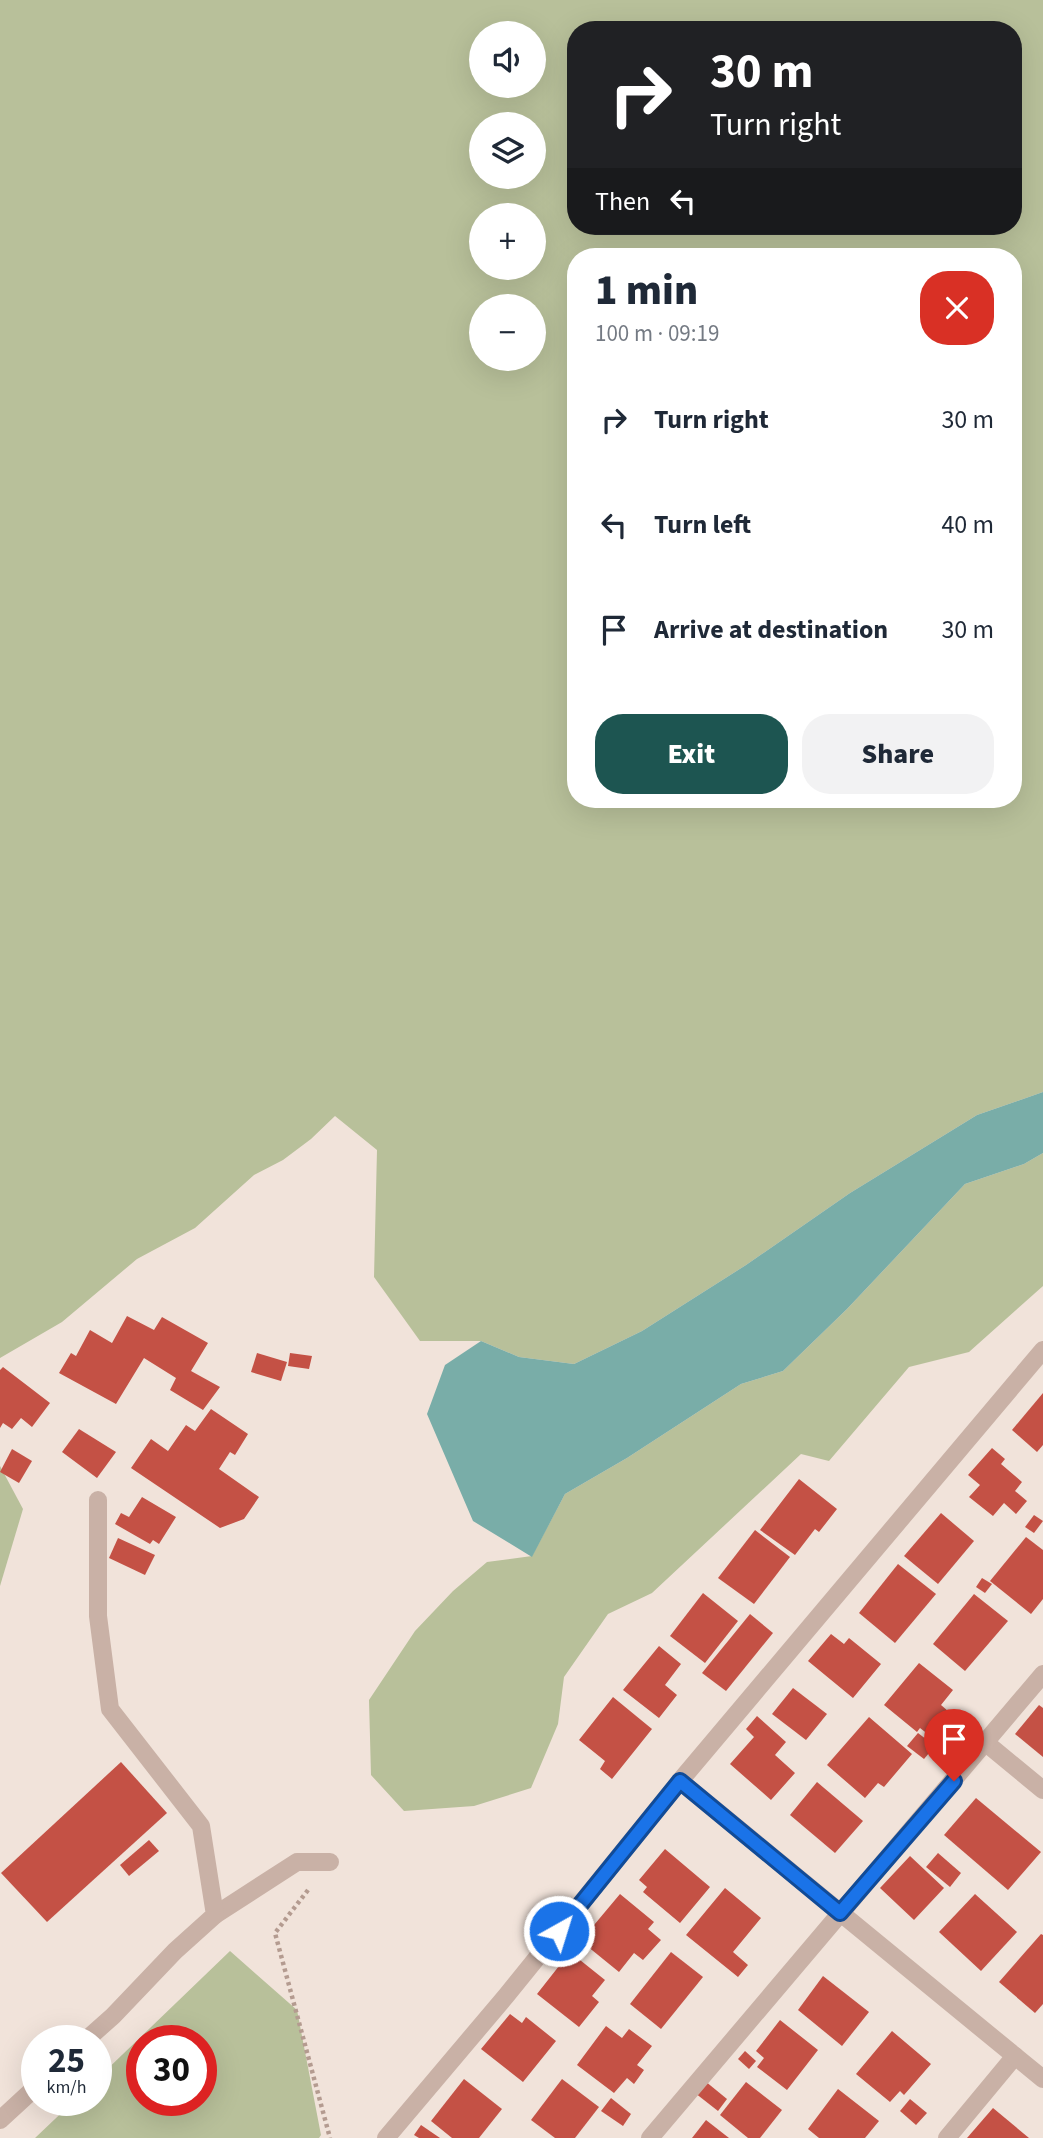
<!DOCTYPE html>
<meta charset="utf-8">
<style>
body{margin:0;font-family:"Source Sans 3",sans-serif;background:#f2f2f3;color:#1f2937;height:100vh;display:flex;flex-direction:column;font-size:26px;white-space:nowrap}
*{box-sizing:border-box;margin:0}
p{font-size:23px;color:#747a83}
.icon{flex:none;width:38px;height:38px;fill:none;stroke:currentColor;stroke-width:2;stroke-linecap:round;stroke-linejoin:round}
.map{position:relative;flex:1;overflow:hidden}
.panel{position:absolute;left:567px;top:248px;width:455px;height:560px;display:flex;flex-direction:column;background:#fff;border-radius:28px;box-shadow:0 7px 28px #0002}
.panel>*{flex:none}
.hud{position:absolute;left:567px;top:21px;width:455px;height:214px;border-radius:28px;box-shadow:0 7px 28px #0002;background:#202124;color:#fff;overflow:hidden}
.buttons{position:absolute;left:469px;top:21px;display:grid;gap:14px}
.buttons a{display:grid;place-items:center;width:77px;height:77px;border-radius:50%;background:#fff;box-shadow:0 7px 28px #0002;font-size:35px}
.speed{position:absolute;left:21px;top:2025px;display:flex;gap:14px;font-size:35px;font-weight:700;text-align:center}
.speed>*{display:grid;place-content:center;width:91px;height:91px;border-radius:50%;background:#fff;box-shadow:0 7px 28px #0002;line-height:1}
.speed small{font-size:18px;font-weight:400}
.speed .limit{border:10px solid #d22;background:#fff;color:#111}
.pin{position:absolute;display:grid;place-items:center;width:60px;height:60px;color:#fff;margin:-72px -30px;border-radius:50% 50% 50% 0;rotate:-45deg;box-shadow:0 0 7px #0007}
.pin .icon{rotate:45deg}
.me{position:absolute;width:77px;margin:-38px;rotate:39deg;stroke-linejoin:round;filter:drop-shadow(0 0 5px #0008)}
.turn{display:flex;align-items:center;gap:24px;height:147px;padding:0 28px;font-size:32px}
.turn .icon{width:91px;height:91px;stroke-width:2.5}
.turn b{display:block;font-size:49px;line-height:60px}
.then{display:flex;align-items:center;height:66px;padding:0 28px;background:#0003;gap:14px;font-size:26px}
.round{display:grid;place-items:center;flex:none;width:74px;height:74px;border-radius:28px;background:#f2f2f3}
.summary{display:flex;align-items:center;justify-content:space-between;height:119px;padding:0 28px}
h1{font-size:42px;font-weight:800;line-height:52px}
.primary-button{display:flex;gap:14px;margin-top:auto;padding:14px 28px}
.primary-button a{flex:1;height:80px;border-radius:28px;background:#1d5551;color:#fff;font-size:28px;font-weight:800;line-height:80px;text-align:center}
.primary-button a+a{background:#f2f2f3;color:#1f2937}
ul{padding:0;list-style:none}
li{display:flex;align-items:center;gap:21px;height:105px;padding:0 28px}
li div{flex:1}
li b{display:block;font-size:26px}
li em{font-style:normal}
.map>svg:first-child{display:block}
</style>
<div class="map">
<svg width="1043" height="2138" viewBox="0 0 1043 2138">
<rect width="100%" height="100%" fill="#f1e3da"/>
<g fill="#b8c09a" fill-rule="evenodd">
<path d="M0,0H1043V1092L977,1115L850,1193L746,1265L642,1331L574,1364L519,1357L481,1341H420L374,1277L377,1150L335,1116L311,1139L283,1160L254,1175L195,1228L137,1259L62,1322L0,1358ZM576,30H1013V226H576ZM481,33H534V86H481ZM481,124H534V177H481ZM481,215H534V268H481ZM576,257H1013V800H576ZM481,306H534V359H481Z"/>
<path d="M1043,1153V1286L969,1352L909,1367L829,1461L801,1454L652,1593L608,1614L564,1677L558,1724L531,1788L474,1806L404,1811L371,1775L369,1700L415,1631L453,1591L487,1562L532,1556L565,1494L627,1458L741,1384L783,1371L847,1309L965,1184L1024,1164Z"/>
<path d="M0,1466L23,1509L0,1586Z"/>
<path d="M230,1951L297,2010L321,2135L319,2138H35L75,2100H96V2080ZM142,2040H201V2100H142Z"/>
</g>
<path fill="#79ada8" d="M1043,1092V1153L1024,1164L965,1184L847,1309L783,1371L741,1384L627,1458L565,1494L532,1557L473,1521L427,1414L445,1365L481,1341L519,1357L574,1364L642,1331L746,1265L850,1193L977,1115Z"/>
<g fill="#c45145">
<path d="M127,1316L154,1330L162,1317L208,1343L191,1371L220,1387L203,1410L170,1390L176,1378L144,1358L116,1404L59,1373L71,1353L76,1356L90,1330L112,1343Z"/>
<path d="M257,1353L287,1362L281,1381L251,1372Z"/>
<path d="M290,1353L312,1356L309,1369L288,1366Z"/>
<path d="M3,1367L50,1403L32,1427L21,1418L12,1429L3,1423L0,1428V1370Z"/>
<path d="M1043,1393V1445L1037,1452L1012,1430Z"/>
<path d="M211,1409L248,1434L235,1455L230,1452L219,1469L259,1497L244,1519L220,1528L131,1468L151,1439L168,1451L186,1425L195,1431Z"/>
<path d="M79,1429L116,1452L97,1478L62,1452Z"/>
<path d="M992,1448L1005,1459L1001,1464L1022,1482L1015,1491L1027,1501L1016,1514L1004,1503L993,1516L969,1497L980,1485L968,1475Z"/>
<path d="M12,1449L32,1461L19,1483L0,1472Z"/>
<path d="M799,1479L837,1509L819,1532L815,1529L795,1555L760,1530Z"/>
<path d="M142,1497L176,1517L159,1544L153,1540L150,1544L115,1524L121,1513L129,1517Z"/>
<path d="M941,1513L974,1541L938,1584L904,1556Z"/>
<path d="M1034,1515L1043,1521L1034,1533L1025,1527Z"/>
<path d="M755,1530L790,1557L754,1604L718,1578Z"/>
<path d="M1026,1537L1043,1550V1599L1031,1614L990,1581Z"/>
<path d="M118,1538L155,1555L145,1575L109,1558Z"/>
<path d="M898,1564L936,1594L895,1643L859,1613Z"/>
<path d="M982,1578L992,1584L985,1593L976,1587Z"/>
<path d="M703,1593L738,1621L705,1663L670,1636Z"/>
<path d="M974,1594L1008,1621L965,1671L933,1644Z"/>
<path d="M750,1614L773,1633L726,1691L702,1673Z"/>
<path d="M831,1634L844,1644L849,1638L881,1664L853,1698L808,1661Z"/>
<path d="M659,1646L681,1664L665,1685L677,1695L659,1718L623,1690Z"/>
<path d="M919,1663L953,1690L941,1705L948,1711L929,1735L920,1728L917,1732L884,1705Z"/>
<path d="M793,1688L827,1714L806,1740L772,1714Z"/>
<path d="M613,1697L652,1729L612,1779L600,1769L605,1761L579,1740Z"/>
<path d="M1039,1705L1043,1708V1757L1015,1734Z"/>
<path d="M757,1716L786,1742L775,1755L795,1773L771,1800L730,1764L754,1737L746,1729Z"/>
<path d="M869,1717L912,1754L884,1787L878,1783L865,1798L827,1765Z"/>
<path d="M918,1733L935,1746L924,1759L907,1746Z"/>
<path d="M121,1762L167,1813L47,1922L1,1873Z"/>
<path d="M817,1782L863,1821L835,1853L790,1815Z"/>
<path d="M976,1798L1041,1852L1008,1890L944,1835Z"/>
<path d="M149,1840L159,1851L129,1876L120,1865Z"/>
<path d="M665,1849L710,1887L680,1923L643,1892L647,1887L639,1880Z"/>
<path d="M938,1853L961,1873L950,1887L926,1867Z"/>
<path d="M910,1856L944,1888L914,1920L880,1888Z"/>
<path d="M725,1888L761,1918L733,1952L748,1965L738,1977L686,1935Z"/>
<path d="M620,1894L654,1922L648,1929L661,1940L643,1960L634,1953L619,1972L587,1946L595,1935L589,1931Z"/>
<path d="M975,1894L1017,1932L981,1971L939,1932Z"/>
<path d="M1041,1934L1043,1935V2004L1035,2013L999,1982Z"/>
<path d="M570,1952L605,1980L592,1996L599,2002L579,2027L537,1994Z"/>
<path d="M671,1952L703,1977L661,2029L630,2004Z"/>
<path d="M823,1976L869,2012L842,2046L798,2010Z"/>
<path d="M510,2014L522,2023L526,2017L556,2041L523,2082L481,2049Z"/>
<path d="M780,2020L818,2050L787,2090L757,2067L764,2058L756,2051Z"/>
<path d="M606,2026L622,2038L629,2029L652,2046L637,2065L644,2070L634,2084L627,2078L614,2093L577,2065Z"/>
<path d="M892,2031L931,2064L904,2095L900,2091L890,2102L856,2074Z"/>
<path d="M745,2051L756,2061L749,2069L738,2059Z"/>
<path d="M464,2079L502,2109L479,2138H452L431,2121Z"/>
<path d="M562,2079L599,2107L575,2138H555L531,2120Z"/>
<path d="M705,2081L727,2099L718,2111L695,2093Z"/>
<path d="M746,2082L782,2110L760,2138H748L720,2115Z"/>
<path d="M838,2089L879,2121L865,2138H819L808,2129Z"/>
<path d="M611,2098L631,2114L623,2126L601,2111Z"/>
<path d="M910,2099L927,2113L916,2125L900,2111Z"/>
<path d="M993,2108L1029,2138H967Z"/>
<path d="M706,2120L729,2138H692Z"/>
<path d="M421,2125L440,2138H419L414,2135Z"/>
</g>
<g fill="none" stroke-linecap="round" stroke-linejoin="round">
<path stroke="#b49b90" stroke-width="4.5" stroke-dasharray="3.5 3.5" stroke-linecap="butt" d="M308,1890L275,1933L330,2138"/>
<g stroke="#c9b1a6" stroke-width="18">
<path d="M986,1743L1043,1790"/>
<path d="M215,1915L297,1862H330"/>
<path d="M86,2040L113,2016L175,1951L215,1915L201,1826L110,1709L98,1616V1500"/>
<path d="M0,2120L37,2086"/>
<path d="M386,2138L506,1996L680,1781L1043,1350"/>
<path d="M650,2138L1043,1674"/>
<path d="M947,2138L1015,2056"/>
</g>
<path stroke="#c9b1a6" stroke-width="18" d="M680,1781L1043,2079"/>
</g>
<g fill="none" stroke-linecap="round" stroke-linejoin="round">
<defs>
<path id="route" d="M559,1931L680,1781L840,1913L954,1781"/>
</defs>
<use href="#route" stroke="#114b97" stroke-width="18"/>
<use href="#route" stroke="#1a73e8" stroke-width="12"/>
</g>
</svg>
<div class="buttons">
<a><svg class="icon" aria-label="sound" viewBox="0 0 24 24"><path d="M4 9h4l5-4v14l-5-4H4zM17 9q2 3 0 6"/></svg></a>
<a><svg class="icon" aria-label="layers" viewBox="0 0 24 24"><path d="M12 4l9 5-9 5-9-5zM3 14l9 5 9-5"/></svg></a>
<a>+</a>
<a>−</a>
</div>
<div class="speed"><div>25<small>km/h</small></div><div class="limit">30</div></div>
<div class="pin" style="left:954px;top:1781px;background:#d93025"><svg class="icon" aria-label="arrive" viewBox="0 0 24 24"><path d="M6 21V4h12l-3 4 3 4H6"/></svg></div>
<svg class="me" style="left:559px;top:1931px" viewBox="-20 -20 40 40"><circle r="17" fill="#1a73e8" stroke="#fff" stroke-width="3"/><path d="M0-11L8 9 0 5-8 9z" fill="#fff"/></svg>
<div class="hud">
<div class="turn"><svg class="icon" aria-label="right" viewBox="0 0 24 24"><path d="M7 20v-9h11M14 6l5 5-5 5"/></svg><div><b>30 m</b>Turn right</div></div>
<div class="then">Then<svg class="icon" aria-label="left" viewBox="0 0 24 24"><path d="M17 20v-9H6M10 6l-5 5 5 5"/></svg></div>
</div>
<section class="panel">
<div class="summary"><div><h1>1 min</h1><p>100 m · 09:19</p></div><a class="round" style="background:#d93025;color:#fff"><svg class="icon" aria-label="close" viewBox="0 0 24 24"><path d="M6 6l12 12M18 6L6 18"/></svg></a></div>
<ul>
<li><svg class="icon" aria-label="right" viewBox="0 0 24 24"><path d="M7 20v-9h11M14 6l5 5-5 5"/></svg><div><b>Turn right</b></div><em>30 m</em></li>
<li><svg class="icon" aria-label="left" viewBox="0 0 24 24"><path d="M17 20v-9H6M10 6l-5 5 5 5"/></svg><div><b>Turn left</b></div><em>40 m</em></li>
<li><svg class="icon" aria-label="arrive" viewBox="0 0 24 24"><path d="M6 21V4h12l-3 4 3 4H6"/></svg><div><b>Arrive at destination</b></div><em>30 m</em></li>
</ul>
<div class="primary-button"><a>Exit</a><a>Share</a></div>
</section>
</div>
